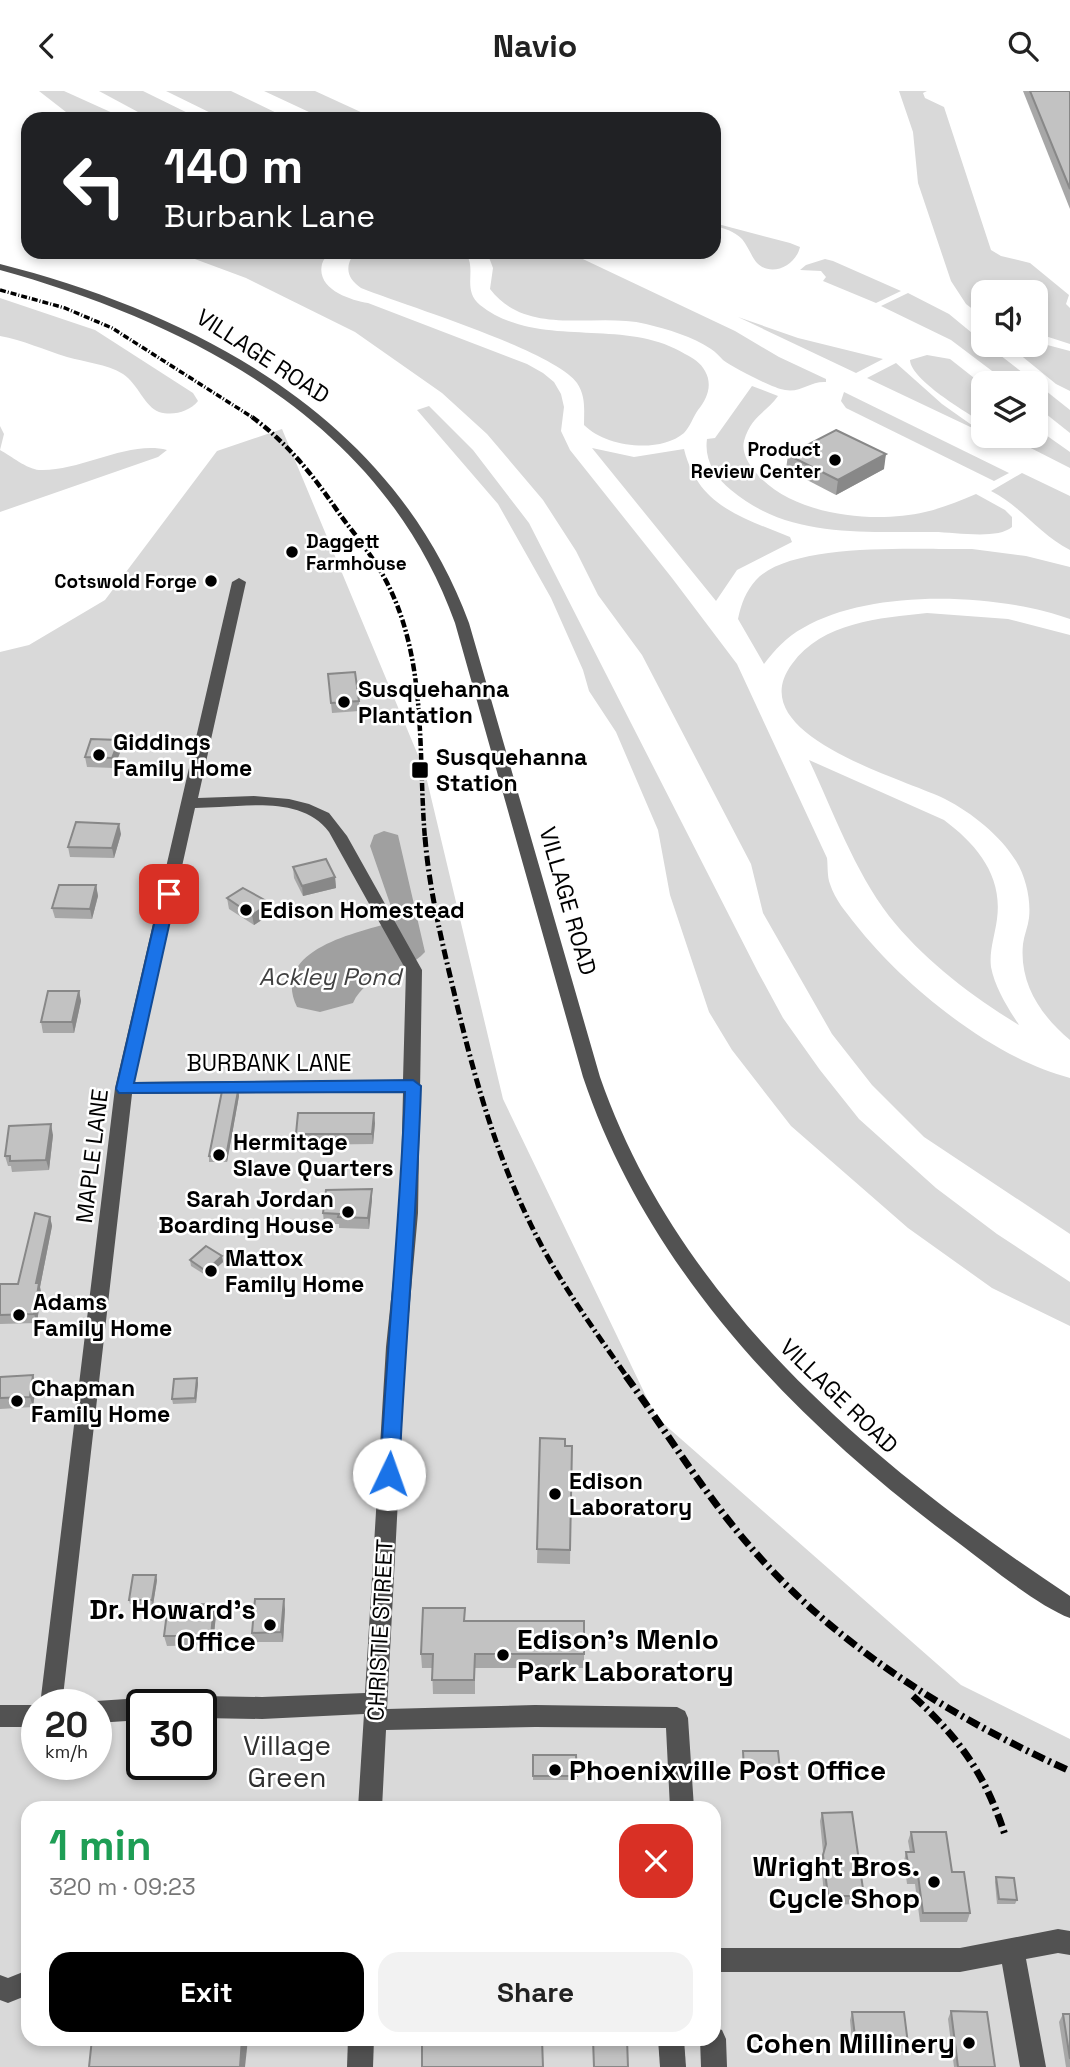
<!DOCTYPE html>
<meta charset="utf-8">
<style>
body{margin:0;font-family:"Space Grotesk",sans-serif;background:#f2f2f2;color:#222;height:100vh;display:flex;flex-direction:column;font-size:26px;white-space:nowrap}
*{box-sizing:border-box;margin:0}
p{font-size:23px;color:#767676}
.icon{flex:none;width:38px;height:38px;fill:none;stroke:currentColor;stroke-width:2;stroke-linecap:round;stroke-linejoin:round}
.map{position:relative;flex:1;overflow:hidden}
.details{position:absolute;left:21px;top:1710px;width:700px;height:245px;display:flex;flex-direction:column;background:#fff;border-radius:21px;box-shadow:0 4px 10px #0003}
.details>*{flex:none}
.guide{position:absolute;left:21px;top:21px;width:700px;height:147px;border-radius:21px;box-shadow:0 4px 10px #0003;background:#202124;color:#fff;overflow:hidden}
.tools{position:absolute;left:971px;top:189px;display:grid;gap:14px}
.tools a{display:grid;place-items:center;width:77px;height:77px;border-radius:14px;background:#fff;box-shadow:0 4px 10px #0003;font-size:35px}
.speed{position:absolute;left:21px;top:1598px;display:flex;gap:14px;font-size:35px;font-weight:700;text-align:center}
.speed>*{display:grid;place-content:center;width:91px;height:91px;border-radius:50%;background:#fff;box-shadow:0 4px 10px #0003;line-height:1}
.speed small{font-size:18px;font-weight:400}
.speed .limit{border:4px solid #111;border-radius:10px;background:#fff;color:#111}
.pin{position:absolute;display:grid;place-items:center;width:60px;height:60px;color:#fff;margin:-30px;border-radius:14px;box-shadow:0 4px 10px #0006}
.me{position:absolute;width:77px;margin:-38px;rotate:3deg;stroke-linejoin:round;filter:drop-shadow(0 0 5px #0008)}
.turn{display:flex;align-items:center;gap:24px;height:147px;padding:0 28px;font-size:32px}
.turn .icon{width:91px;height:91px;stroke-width:2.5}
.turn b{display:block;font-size:49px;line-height:60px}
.round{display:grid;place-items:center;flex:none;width:74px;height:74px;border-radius:21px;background:#f2f2f2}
.headline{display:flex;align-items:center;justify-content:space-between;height:119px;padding:0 28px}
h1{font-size:42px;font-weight:700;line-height:52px;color:#1e9e55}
.action{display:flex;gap:14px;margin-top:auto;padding:14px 28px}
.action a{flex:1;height:80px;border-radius:21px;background:#000;color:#fff;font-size:28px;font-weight:700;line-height:80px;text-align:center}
.action a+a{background:#f2f2f2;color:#222}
header{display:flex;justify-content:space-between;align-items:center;height:91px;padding:0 28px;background:#fff;font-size:32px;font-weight:700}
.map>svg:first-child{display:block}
</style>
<header><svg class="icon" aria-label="back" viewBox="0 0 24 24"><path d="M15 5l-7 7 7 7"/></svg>Navio<svg class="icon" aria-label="search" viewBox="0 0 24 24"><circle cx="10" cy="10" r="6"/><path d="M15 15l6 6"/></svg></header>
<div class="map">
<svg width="1070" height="1976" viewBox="0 0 1070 1976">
<rect width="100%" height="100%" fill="#fff"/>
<g fill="#d9d9d9" fill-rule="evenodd">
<path d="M39,0H64L126,28H75Z"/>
<path d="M99,0H143L200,28H151Z"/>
<path d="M166,0H231L289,28H223Z"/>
<path d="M264,0H315L376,28H324Z"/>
<path d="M899,0H927L923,2L925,7L944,16L991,159L1001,165L1030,172L1069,204L1066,213L1070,217V253L1036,242V201H984L983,226L966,213L951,190L918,92L913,41Z"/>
<path d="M714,132L790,152L800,156C796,174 772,187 757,172C751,165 748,155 742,148C734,140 724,137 714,135Z"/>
<path d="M176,161H333C327,164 324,167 322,173C316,198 350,209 368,212L527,273L543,282L554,291L561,303L564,316L561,340L570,359L672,487L737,573L827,767C828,775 827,785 830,793C835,809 846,821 856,834C904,895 994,968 1070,987V1143L924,1046L872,994L832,943L763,822L751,773L642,564L598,504L576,460L543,409L487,343L442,302L355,241L246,187Z"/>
<path d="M355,161H465C478,178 461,198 480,214C538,260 623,225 685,263C693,267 701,272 705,280C713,294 707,308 698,319C693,326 690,336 684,342C659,363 606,356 584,334C584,318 586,306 577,292C555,260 406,215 361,197C347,187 344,176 355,161Z"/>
<path d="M487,161H568L735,240L779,266L826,288V291C810,290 801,302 785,299C772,297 734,277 723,269C719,265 716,261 711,258C692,245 669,239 646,233C596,221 527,247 490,198L493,177Z"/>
<path d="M825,168L833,170L901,200L876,212L823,190L826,186L821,180L800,179L806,174Z"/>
<path d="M908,202L949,223L983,251L984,254H987L1036,292H1008L951,249L881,215Z"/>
<path d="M0,207L95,239L193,302L198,310C189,321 173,325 159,321C145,316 138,293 123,283C107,273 84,271 67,266C44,259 23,249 0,245Z"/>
<path d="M738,226L798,247L883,268L856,282Z"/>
<path d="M1036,251L1070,260V300L1056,293L1018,262L1017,257L1020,254H1036Z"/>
<path d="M927,264L950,268L983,294V332C966,321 911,289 910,269Z"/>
<path d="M896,272L942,313L983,342L867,287Z"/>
<path d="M1036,292L1070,319V342L1036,315Z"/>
<path d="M752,295L778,305C766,322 751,325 744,350C741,362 750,375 757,383C794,425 874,433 925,421C943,417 959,410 976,403L1005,419L1012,426V436C997,449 955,441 934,441C863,440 789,448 731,399C715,386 704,369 707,348L715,347Z"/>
<path d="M844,301L1009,382L994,390L846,317L841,310Z"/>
<path d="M429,315L473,359L529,432L758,881L783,927L820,979L859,1028L936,1097L997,1143L1070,1191V1235L992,1197L908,1137L791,1035L732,959L709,921L670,804L658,739L616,641L589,600L583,579L551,507L498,413L417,319Z"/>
<path d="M0,335L4,343L0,359C11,365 27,378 39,379C80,381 128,349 167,359L158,366L0,421Z"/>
<path d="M1036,337L1070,361V377L1007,345H1036Z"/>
<path d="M282,338L425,681L503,1008L656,1326L961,1594L1070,1648V1976H0V561L29,554L105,509L217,360ZM37,1614H96V1673H37ZM142,1614H201V1673H142ZM28,1717H714V1948H28Z"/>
<path d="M592,357L634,366L684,358C698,415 741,426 790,446L792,451L737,479L716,510Z"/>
<path d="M1022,382L1070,405V459C1040,444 1021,415 991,400Z"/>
<path d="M972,458L1026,465L1070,476V528C997,502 871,497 803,537C786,546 775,559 764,573L738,528C741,513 746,500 756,489C792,450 920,459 972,458Z"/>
<path d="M927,522L1008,528L1070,544V949C1041,925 1019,892 1023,853C1024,844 1028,836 1029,827C1031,809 1026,786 1016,770C1000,744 972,722 945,708C903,687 739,644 792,573C822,531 880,527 927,522Z"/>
<path d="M809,669L944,729C976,753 1003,784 997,828C995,844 989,860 991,876C995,897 1008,917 1019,934C971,905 924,869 889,825C854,779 833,720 809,669Z"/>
</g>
<path fill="#a0a0a0" d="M384,740L398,744L425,861C403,885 367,881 353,912L320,921L297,916C270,857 358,842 396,830L370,755L374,744Z"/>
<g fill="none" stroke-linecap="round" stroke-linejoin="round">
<g fill="#525252" fill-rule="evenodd">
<path d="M0,173C200,224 394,328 469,532L600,986C679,1214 875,1376 1070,1505V1527C1038,1515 988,1474 960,1453C798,1334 648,1180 583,986L455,532C383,331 194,233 0,179Z"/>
<path d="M239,487L246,491L198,707L254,705L289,708L309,713L329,722L347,745L422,879L418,1122L406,1256L387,1618L535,1614L677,1616L685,1620L688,1627L694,1717H670L666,1637L535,1636L386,1639L382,1717H358L364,1623L262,1628L201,1627V1614H191L193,1609L201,1605L262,1606L365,1602L386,1256L400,1122L403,1001L132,1003L62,1614H40L115,997L232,491ZM219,716C255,714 305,708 329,741L406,879L403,989L134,991L195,717Z"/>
<path d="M142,1607L151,1614H142V1629L96,1632V1614H88L96,1610Z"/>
<rect x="0" y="1614" width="37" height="22"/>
<path d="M1058,1838L1070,1840V1864L1058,1862L1026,1868L1046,1976H1020L1002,1873L960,1881H714V1857H960Z"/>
<path d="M28,1879V1904L8,1912L0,1909V1884L8,1887Z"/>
<path d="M714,1936L722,1939L726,1948L727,1976H701L700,1948H714Z"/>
<path d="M348,1948H374L373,1976H347Z"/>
<path d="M658,1948H684L686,1976H660Z"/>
</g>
<path stroke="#000" stroke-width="3.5" stroke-dasharray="6 2 1 2" stroke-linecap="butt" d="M0,199L65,217L112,237L255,328"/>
<path stroke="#000" stroke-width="4.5" stroke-dasharray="8 2.5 2 2.5" stroke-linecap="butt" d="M252,326C290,354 315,387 341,425C359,449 379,473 391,500C427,577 418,666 425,748"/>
<path stroke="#000" stroke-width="5" stroke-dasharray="10 3.5 2 3.5" stroke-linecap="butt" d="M425,746C429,797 441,847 453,897C472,978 494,1059 531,1134C557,1188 593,1237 627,1286"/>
<g stroke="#000" stroke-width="7" stroke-dasharray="13 4.5 2.5 4.5" stroke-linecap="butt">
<path d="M626,1285C663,1336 697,1391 737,1440C825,1548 944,1623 1070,1680"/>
<path d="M913,1605C960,1648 985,1683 1005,1744"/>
</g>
</g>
<g fill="#a7a7a7">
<path d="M1023,0H1070V118Z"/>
<path d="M788,364L884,378L836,404L786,378Z"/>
<path d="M328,583L359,610V620L332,622Z"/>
<path d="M121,659L114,677L87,676L85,666Z"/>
<path d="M121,743L114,767L70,766L68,756Z"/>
<path d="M293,776L335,786L336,797L303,805L294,787Z"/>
<path d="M96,794L98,805L92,828L55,827L52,817Z"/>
<path d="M227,807L270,812L271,823L254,834L229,818Z"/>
<path d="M79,900L81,910L74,942H43L41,931Z"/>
<path d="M238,1000L239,1005L227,1071H209V1065Z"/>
<path d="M375,1032L373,1053L297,1054L296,1043Z"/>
<path d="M53,1044L49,1079L12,1081L11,1075H8L5,1065Z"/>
<path d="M372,1108L369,1138L339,1137V1133H324L323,1122Z"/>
<path d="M50,1126L52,1135L40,1196L41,1202L37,1232L0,1233V1193H18Z"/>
<path d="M222,1165L223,1171L207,1185L191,1175L190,1169Z"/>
<path d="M0,1286L36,1294L33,1316L0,1318Z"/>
<path d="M198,1292L196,1312L173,1313L172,1308Z"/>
<path d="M540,1347L565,1355H572L570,1473L537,1472Z"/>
<path d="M157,1489L153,1514L130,1513L129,1509Z"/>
<path d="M214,1513L216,1523L213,1554L167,1555L164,1545Z"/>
<path d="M285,1518L283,1551H253L252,1542Z"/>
<path d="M465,1530L584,1563V1577H475V1603H433L432,1577H422L421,1563Z"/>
<path d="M743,1660L780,1679L779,1684L743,1683Z"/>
<path d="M533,1664H576L577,1689H533Z"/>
<path d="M822,1722L864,1805L861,1813L825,1814L821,1772L823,1761L820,1730Z"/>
<path d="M911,1741L952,1781L970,1822L967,1831H920L915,1793H907L904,1770L906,1761H910L908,1750Z"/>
<path d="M996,1786L1017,1809L1015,1813H997L995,1791Z"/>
<path d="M951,1920L995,1976H954L948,1928Z"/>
<path d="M852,1921L908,1953L905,1961H853L850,1929Z"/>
<path d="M1063,1923H1070V1976H1066L1059,1931Z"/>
</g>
<g fill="#888">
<path d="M886,363L884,378L836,404L838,389Z"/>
<path d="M119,649L121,659L114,677L112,667Z"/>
<path d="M119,733L121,743L114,767L112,757Z"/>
<path d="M335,786L336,797L303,805L302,795Z"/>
<path d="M96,794L98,805L92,828L90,818Z"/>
<path d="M270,812L271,823L254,834L252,824Z"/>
<path d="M79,900L81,910L74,942L72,931Z"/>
<path d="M238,1000L239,1005L227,1071L226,1066Z"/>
<path d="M374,1022L375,1032L373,1053L372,1043Z"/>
<path d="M51,1033L53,1044L49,1079L46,1069Z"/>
<path d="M372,1098V1108L369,1138L368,1127Z"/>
<path d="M50,1126L52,1135L40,1196L41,1202L37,1232L34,1223L36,1192Z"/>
<path d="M222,1165L223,1171L207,1185L206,1180Z"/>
<path d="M33,1284L36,1294L33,1316L30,1306Z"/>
<path d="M197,1287L198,1292L196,1312L195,1307Z"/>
<path d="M156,1484L157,1489L153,1514L152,1509Z"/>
<path d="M284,1508L285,1518L283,1551L281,1541Z"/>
<path d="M214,1513L216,1523L213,1554L211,1545Z"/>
<path d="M242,1948H248L245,1976H240Z"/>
</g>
<g fill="#c2c2c2" stroke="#888" stroke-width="2">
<path d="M1030,0H1070V98Z"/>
<path d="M836,339L886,363L838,389L788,364Z"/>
<path d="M355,581L359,610L331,612L328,583Z"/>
<path d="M91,648L119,649L112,667L85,666Z"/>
<path d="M76,731L119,733L112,757L68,756Z"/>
<path d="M326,768L335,786L302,795L293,776Z"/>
<path d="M59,794H96L90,818L52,817Z"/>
<path d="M243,797L270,812L252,824L227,807Z"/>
<path d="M48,900H79L72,931H41Z"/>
<path d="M222,1000H238L226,1066L209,1065Z"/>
<path d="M298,1022H374L372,1043H296Z"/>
<path d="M51,1033L46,1069L10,1070V1065H5L9,1035Z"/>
<path d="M372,1098L368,1127L338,1126L339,1123L323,1122L326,1099Z"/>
<path d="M35,1122L50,1126L36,1192H39L34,1223L0,1224V1193H18Z"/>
<path d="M206,1155L222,1165L206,1180L190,1169Z"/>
<path d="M33,1284L30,1306L0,1307V1286Z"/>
<path d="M197,1287L195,1307L172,1308L174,1288Z"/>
<path d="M540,1347L565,1348V1355H572L570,1459L537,1458Z"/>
<path d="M133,1484H156L152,1509H129Z"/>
<path d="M255,1508H284L281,1541L252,1542Z"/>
<path d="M214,1513L211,1545H164L168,1514Z"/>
<path d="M423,1517H465L464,1530H584V1563H475L474,1589H432L433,1563H421Z"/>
<path d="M743,1660H778L780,1679H744Z"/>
<path d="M533,1664H576L577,1685H533Z"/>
<rect x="430" y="1711" width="87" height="6"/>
<path d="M852,1721L864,1805H828L823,1764L826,1753L822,1722Z"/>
<path d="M911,1741H946L952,1781H964L970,1822H923L918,1784H910L906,1761H914Z"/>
<path d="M996,1786L1014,1787L1017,1809L999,1808Z"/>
<path d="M951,1920L987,1921L995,1976H958Z"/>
<path d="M852,1921H904L908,1953H856Z"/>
<path d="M1063,1923H1070V1968Z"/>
<path d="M92,1948H242L240,1976H89Z"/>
<path d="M422,1948H542L543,1976H422Z"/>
<path d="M593,1948H627L628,1976H594Z"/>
</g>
<path fill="#1a73e8" stroke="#114b97" stroke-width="2" d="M169,798L176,803L134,992L413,989L421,995C417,1125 405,1253 399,1383L396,1388L389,1391L383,1388L380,1383C387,1255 400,1128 405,1001L119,1002L116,998L161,803Z"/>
<g fill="#000" stroke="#fff" stroke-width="2.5">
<circle cx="835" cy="369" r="7"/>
<circle cx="292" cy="461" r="7"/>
<circle cx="211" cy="490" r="7"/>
<circle cx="344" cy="611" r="7"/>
<circle cx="99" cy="664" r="7"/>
<rect x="411" y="670" width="18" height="18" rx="3.5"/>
<circle cx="246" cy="819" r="7"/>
<circle cx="219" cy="1064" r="7"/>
<circle cx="348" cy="1121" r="7"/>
<circle cx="211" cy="1180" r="7"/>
<circle cx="19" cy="1224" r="7"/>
<circle cx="17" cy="1310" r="7"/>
<circle cx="555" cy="1403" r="7"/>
<circle cx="270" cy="1534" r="7"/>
<circle cx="503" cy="1564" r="7"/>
<circle cx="555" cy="1679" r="7"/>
<circle cx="934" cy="1791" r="7"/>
<circle cx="969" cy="1952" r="7"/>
</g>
<g text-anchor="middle" stroke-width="5" stroke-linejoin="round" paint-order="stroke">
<g font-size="19" font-weight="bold" fill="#000" stroke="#fff" text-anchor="end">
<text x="821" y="365">Product<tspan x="821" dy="22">Review Center</tspan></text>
<text x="306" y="457" text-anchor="start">Daggett<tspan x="306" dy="22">Farmhouse</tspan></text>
<text x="197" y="497">Cotswold Forge</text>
</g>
<g font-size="23" fill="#000" stroke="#fff">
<text transform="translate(263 265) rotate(33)" y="8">VILLAGE ROAD</text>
<text transform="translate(568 810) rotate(74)" y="8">VILLAGE ROAD</text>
<text x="269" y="980">BURBANK LANE</text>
<text transform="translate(92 1065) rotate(-83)" y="8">MAPLE LANE</text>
<text transform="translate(839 1305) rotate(44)" y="8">VILLAGE ROAD</text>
<text transform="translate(380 1539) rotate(-87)" y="8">CHRISTIE STREET</text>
</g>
<g font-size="23" font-weight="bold" fill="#000" stroke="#fff" text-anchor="start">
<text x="358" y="606">Susquehanna<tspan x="358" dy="26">Plantation</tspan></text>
<text x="113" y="659">Giddings<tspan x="113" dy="26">Family Home</tspan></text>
<text x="436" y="674">Susquehanna<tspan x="436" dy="26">Station</tspan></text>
<text x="260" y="827">Edison Homestead</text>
<text x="233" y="1059">Hermitage<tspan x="233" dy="26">Slave Quarters</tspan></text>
<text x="334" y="1116" text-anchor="end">Sarah Jordan<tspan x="334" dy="26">Boarding House</tspan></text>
<text x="225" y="1175">Mattox<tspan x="225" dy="26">Family Home</tspan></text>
<text x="33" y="1219">Adams<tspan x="33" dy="26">Family Home</tspan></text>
<text x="31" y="1305">Chapman<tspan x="31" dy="26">Family Home</tspan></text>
<text x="569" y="1398">Edison<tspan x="569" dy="26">Laboratory</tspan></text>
</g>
<g font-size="24" font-style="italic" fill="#414141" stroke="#fff">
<text x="330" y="894">Ackley Pond</text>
</g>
<g font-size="28" font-weight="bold" fill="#000" stroke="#fff" text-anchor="end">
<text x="256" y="1528">Dr. Howard’s<tspan x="256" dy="32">Office</tspan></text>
<text x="517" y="1558" text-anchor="start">Edison's Menlo<tspan x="517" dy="32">Park Laboratory</tspan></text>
<text x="569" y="1689" text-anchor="start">Phoenixville Post Office</text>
<text x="920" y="1785">Wright Bros.<tspan x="920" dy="32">Cycle Shop</tspan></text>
<text x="955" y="1962">Cohen Millinery</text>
</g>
<g font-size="28" fill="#303030" stroke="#fff">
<text x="287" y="1664">Village<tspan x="287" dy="32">Green</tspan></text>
</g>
</g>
</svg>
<div class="tools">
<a><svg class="icon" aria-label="sound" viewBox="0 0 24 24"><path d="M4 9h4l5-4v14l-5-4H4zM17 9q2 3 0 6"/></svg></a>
<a><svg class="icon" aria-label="layers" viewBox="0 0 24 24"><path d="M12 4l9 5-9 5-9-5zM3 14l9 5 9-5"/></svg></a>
</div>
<div class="speed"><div>20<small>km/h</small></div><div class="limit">30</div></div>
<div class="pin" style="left:169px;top:803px;background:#d93025"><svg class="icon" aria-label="arrive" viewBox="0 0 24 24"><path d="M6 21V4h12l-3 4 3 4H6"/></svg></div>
<svg class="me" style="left:389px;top:1383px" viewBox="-20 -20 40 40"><circle r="19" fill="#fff"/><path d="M0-13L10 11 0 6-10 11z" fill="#1a73e8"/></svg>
<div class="guide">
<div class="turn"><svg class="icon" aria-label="left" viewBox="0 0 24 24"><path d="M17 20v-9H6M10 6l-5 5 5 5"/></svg><div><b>140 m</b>Burbank Lane</div></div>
</div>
<section class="details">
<div class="headline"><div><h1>1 min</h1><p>320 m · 09:23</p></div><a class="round" style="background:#d93025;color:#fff"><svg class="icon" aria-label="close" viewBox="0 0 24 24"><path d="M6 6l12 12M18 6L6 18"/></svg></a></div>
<div class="action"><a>Exit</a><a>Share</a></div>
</section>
</div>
